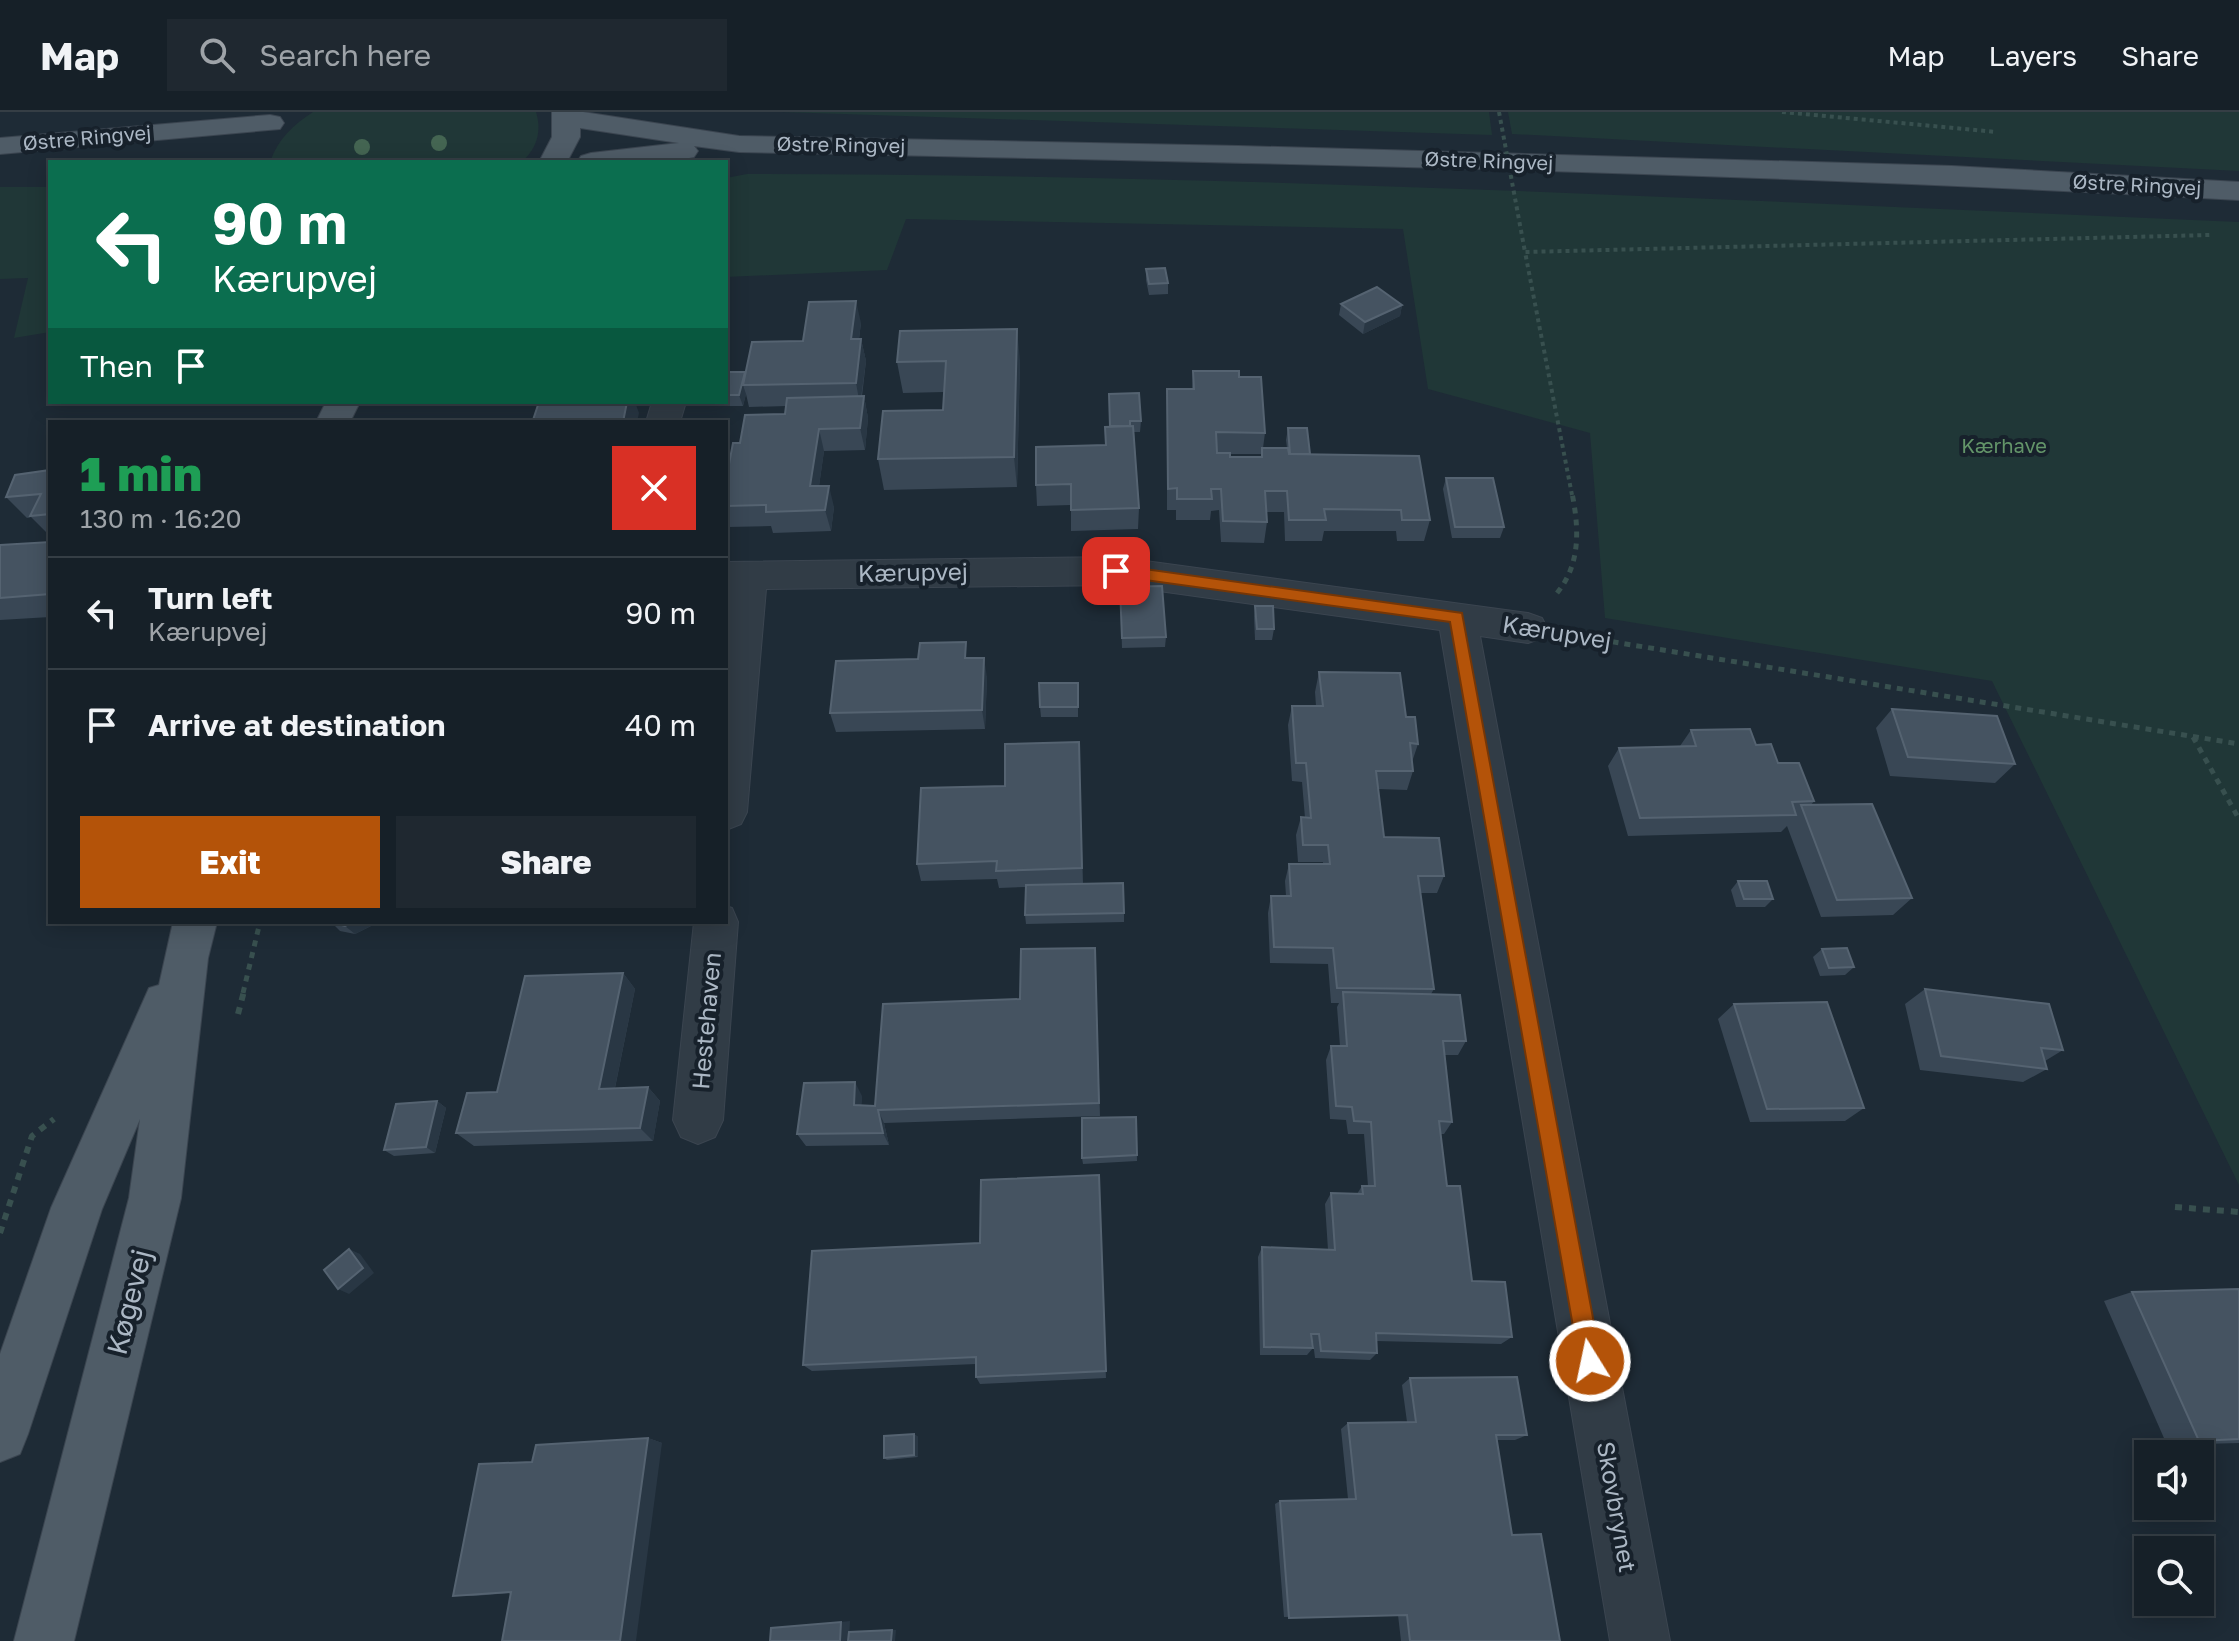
<!DOCTYPE html>
<meta charset="utf-8">
<style>
body{margin:0;font-family:"Golos Text",sans-serif;background:#1f2830;color:#f1f3f6;height:100vh;display:flex;flex-direction:column;font-size:30px;white-space:nowrap}
*{box-sizing:border-box;margin:0}
p{font-size:26px;color:#9ea3a8}
.icon{flex:none;width:44px;height:44px;fill:none;stroke:currentColor;stroke-width:2;stroke-linecap:round;stroke-linejoin:round}
.map{position:relative;flex:1;overflow:hidden}
.panel{position:absolute;left:48px;top:308px;width:680px;height:504px;display:flex;flex-direction:column;background:#162028;border-radius:0px;box-shadow:0 4px 20px #0003,0 0 0 2px #353e45}
.panel>*{flex:none}
.guide{position:absolute;left:48px;top:48px;width:680px;height:244px;border-radius:0px;box-shadow:0 4px 20px #0003,0 0 0 2px #353e45;background:#0b6e4f;color:#fff;overflow:hidden}
.tools{position:absolute;left:2134px;top:1328px;display:grid;gap:16px}
.tools a{display:grid;place-items:center;width:80px;height:80px;border-radius:0px;background:#162028;box-shadow:0 4px 20px #0003,0 0 0 2px #353e45;font-size:40px}
.pin{position:absolute;display:grid;place-items:center;width:68px;height:68px;color:#fff;margin:-34px;border-radius:16px;box-shadow:0 4px 12px #0006}
.me{position:absolute;width:88px;margin:-44px;rotate:350deg;stroke-linejoin:round;filter:drop-shadow(0 0 6px #0008)}
.turn{display:flex;align-items:center;gap:28px;height:168px;padding:0 32px;font-size:36px}
.turn .icon{width:104px;height:104px;stroke-width:2.5}
.turn b{display:block;font-size:56px;line-height:68px}
.then{display:flex;align-items:center;height:76px;padding:0 32px;background:#0003;gap:16px;font-size:30px}
.round{display:grid;place-items:center;flex:none;width:84px;height:84px;border-radius:0px;background:#1f2830}
.headline{display:flex;align-items:center;justify-content:space-between;height:136px;padding:0 32px}
h1{font-size:48px;font-weight:800;line-height:60px;color:#1e9e55}
.cta{display:flex;gap:16px;margin-top:auto;padding:16px 32px}
.cta a{flex:1;height:92px;border-radius:0px;background:#b45309;color:#fff;font-size:32px;font-weight:800;line-height:92px;text-align:center}
.cta a+a{background:#1f2830;color:#f1f3f6}
ul{padding:0;list-style:none}
li{display:flex;align-items:center;gap:24px;height:112px;padding:0 32px;border-top:2px solid #353e45}
li div{flex:1}
li b{display:block;font-size:30px}
li em{font-style:normal}
header{display:flex;align-items:center;gap:48px;box-sizing:border-box;height:112px;padding:0 40px;background:#162028;border-bottom:2px solid #353e45}
header strong{font-size:38px}
nav{display:flex;gap:44px;margin-inline-start:auto;font-size:28px}
.search{width:560px;height:72px;background:#1f2830;display:flex;align-items:center;gap:20px;box-sizing:border-box;padding:0 28px;border-radius:0px;color:#9ea3a8;font-size:30px}
.map>svg:first-child{display:block}
</style>
<header>
<strong>Map</strong>
<div class="search"><svg class="icon" aria-label="search" viewBox="0 0 24 24"><circle cx="10" cy="10" r="6"/><path d="M15 15l6 6"/></svg>Search here</div>
<nav><a>Map</a><a>Layers</a><a>Share</a></nav>
</header>
<div class="map">
<svg width="2239" height="1529" viewBox="0 0 2239 1529">
<rect width="100%" height="100%" fill="#1e2b36"/>
<g fill="#203737">
<path d="M313,0H536C542,19 537,36 522,50H270C278,27 293,13 313,0Z"/>
<path d="M782,0H1489L1492,23Z"/>
<path d="M1508,0H2239V59L1512,22Z"/>
<path d="M747,62C1245,62 1742,89 2239,110V1073L1992,569L1605,506L1590,321L1428,277L1403,117L906,107L887,158L726,165V66Z"/>
<path d="M0,75H50V220L14,226L28,166L0,167Z"/>
</g>
<g fill="none" stroke-linecap="round" stroke-linejoin="round">
<defs>
<g id="minor">
<path d="M652,290H686L680,310H646Z"/>
<path d="M1116,445L1528,501L1542,506L1547,516L1542,526L1528,531L1480,524L1670,1529H1610L1440,518L1116,473L766,477L747,700L741,712L726,718V450Z"/>
<path d="M726,794L732,796L738,810L723,1008L715,1025L698,1032L681,1025L673,1008L694,810H726Z"/>
</g>
<g id="major">
<path d="M552,0H583L739,24L1239,34L1952,54L2239,70V88C1739,60 1239,50 739,40L694,34L698,39L694,45L684,47L577,50L581,44L591,41L679,31L580,16V25L567,50H539L552,25Z"/>
<path d="M270,3L280,5L284,11L280,17L0,42V26Z"/>
<path d="M326,290H360L350,310H316Z"/>
<path d="M173,810H217L208,846L181,1086L74,1529H14L129,1086L140,1007L102,1097L28,1322L20,1342L0,1350V1242L51,1096L149,876L159,873Z"/>
</g>
</defs>
<use href="#minor" stroke="#3b4550" stroke-width="2"/>
<use href="#major" stroke="#3b4550" stroke-width="2"/>
<g stroke="#38504f" stroke-width="4" stroke-dasharray="4 4" stroke-linecap="butt">
<path d="M1782,0L1997,20"/>
<path d="M1572,383L1525,140L2210,123"/>
</g>
<g stroke="#38504f" stroke-width="5" stroke-dasharray="6 6" stroke-linecap="butt">
<path d="M1557,481C1581,452 1579,416 1572,381"/>
<path d="M1577,524L2239,632"/>
<path d="M2193,625L2239,707"/>
<path d="M243,881L260,810"/>
</g>
<g stroke="#38504f" stroke-width="6" stroke-dasharray="7 7" stroke-linecap="butt">
<path d="M238,902L244,879"/>
<path d="M2175,1095L2239,1100"/>
<path d="M0,1121L32,1024L54,1007"/>
</g>
<use href="#minor" fill="#313c46" fill-rule="evenodd"/>
<use href="#major" fill="#4f5c67" fill-rule="evenodd"/>
<path stroke="#38504f" stroke-width="4" stroke-dasharray="4 4" stroke-linecap="butt" d="M1499,0L1525,140"/>
</g>
<g fill="#446552">
<circle cx="439" cy="31" r="8"/>
<circle cx="362" cy="35" r="8"/>
</g>
<g fill="#394755" fill-rule="evenodd">
<path d="M1146,157L1168,171V182L1149,183L1146,168Z"/>
<path d="M1341,192L1402,193L1400,204L1363,222L1339,203Z"/>
<path d="M861,211L859,227H861L866,249L862,284H864L868,306L865,338L824,339L819,374L834,395L831,419L773,421L771,414L728,415L726,409V368L740,331L785,302L786,294L749,295L746,282L743,294H685L683,290H726V260H745L803,229Z"/>
<path d="M1020,248L1017,375L884,378L878,347L943,298L944,280L903,281L897,250Z"/>
<path d="M1193,259L1239,265L1265,321L1263,336H1287L1286,328L1288,316L1310,342L1430,408L1424,429H1397L1396,419H1324L1322,429H1285L1284,400H1267V410L1264,431L1221,430L1219,398L1211,399L1210,408H1176V398H1167V277H1192ZM1230,342H1261V345H1230Z"/>
<path d="M1109,282L1141,309L1140,320H1134L1139,396L1138,417L1071,419V393L1037,394L1036,373L1105,333V315L1110,314Z"/>
<path d="M513,290H532L531,293L514,292Z"/>
<path d="M50,358V424L31,405L27,406L6,385Z"/>
<path d="M1446,366L1504,415L1500,426H1452L1443,377Z"/>
<path d="M50,430V505L0,508V433Z"/>
<path d="M1120,475L1166,525L1165,535L1122,536Z"/>
<path d="M1255,494L1274,517L1272,528H1255L1254,505Z"/>
<path d="M969,546L987,565L985,617L836,620L830,601Z"/>
<path d="M1319,560L1406,605L1418,632L1412,650L1413,659L1407,678L1378,677L1384,725L1444,764L1437,781H1420L1434,877L1431,882L1466,929L1458,943H1445L1452,1010L1444,1022H1441L1447,1074L1472,1169L1512,1225L1501,1232L1376,1229L1377,1241L1370,1248L1315,1246L1313,1230H1312L1313,1236L1307,1243H1260L1258,1145L1262,1135L1328,1138L1325,1092L1331,1081L1357,1082L1362,1074H1368L1364,1022H1348L1346,1008L1330,1007L1326,948L1331,934H1340L1337,895L1339,891H1331L1328,852L1270,851L1268,801L1271,784H1286L1285,769L1289,752H1323V750H1298L1296,723L1301,705L1305,706L1302,670L1292,669L1288,613L1292,594H1316L1315,580Z"/>
<path d="M1078,571V605H1041L1040,595Z"/>
<path d="M1892,597L2015,652L1995,671L1890,664L1876,616Z"/>
<path d="M1691,618L1756,633L1778,651L1814,689L1811,693L1912,786L1893,803L1821,805L1787,714L1781,720L1628,724L1608,654L1619,636L1680,634Z"/>
<path d="M1079,630L1083,772L1124,801V810L1026,812L1025,803V775L999,776L997,767L921,769L917,752L1005,674Z"/>
<path d="M1738,769L1773,787L1765,795H1736L1731,778Z"/>
<path d="M331,810L371,814L355,822L340,819Z"/>
<path d="M504,810H551L505,811Z"/>
<path d="M1095,836L1100,1004L884,1011L889,1033L806,1034L797,1022L862,984L861,993L875,994L1020,887Z"/>
<path d="M1822,837L1854,855L1845,863L1820,864L1813,845Z"/>
<path d="M623,861L635,877L615,976L648,975L660,989L653,1029L474,1034L456,1021L497,980Z"/>
<path d="M1925,877L2063,938L2045,949L2047,957L2023,970L1920,958L1905,892Z"/>
<path d="M1734,892L1864,996L1845,1009L1750,1010L1718,907Z"/>
<path d="M437,989L446,996L435,1041L394,1044L384,1038Z"/>
<path d="M1136,1005L1137,1049L1083,1052L1082,1046Z"/>
<path d="M1099,1063L1106,1266L980,1272L976,1265V1252L812,1259L803,1253L980,1131Z"/>
<path d="M2239,1177V1331L2167,1333L2104,1189L2132,1180Z"/>
<path d="M1410,1266L1527,1323L1515,1328H1497L1512,1423L1560,1529H1401L1398,1503L1284,1505L1275,1392L1280,1389L1348,1387L1341,1317L1348,1311L1407,1310L1402,1273Z"/>
<path d="M914,1322L918,1325V1345L887,1348L884,1346Z"/>
<path d="M648,1326L662,1331L511,1481L474,1484H453Z"/>
</g>
<g fill="#293744">
<path d="M856,189L861,211L856,249L851,227Z"/>
<path d="M1402,193L1400,204L1363,222L1365,210Z"/>
<path d="M1017,217L1020,248L1017,375L1014,345Z"/>
<path d="M861,227L866,249L860,293L856,271Z"/>
<path d="M745,260L743,273L746,282L743,294L739,283Z"/>
<path d="M864,284L868,306L865,338L860,316Z"/>
<path d="M627,290H635L639,301L637,310H623Z"/>
<path d="M819,317L824,339L816,395L810,374Z"/>
<path d="M829,374L834,395L831,419L825,398Z"/>
<path d="M984,546L987,565L985,617L982,598Z"/>
<path d="M354,810H373L371,814L355,822L345,814Z"/>
<path d="M623,861L635,877L612,990L599,977Z"/>
<path d="M855,970L862,984L861,1006L854,993Z"/>
<path d="M648,975L660,989L653,1029L640,1016Z"/>
<path d="M437,989L446,996L435,1041L426,1035Z"/>
<path d="M878,998L884,1011L889,1033L883,1021Z"/>
<path d="M349,1137L360,1142L374,1161L349,1182L338,1177Z"/>
<path d="M914,1322L918,1325V1345L914,1343Z"/>
<path d="M648,1326L662,1331L636,1529H620Z"/>
<path d="M850,1509L849,1529H840L841,1510Z"/>
<path d="M892,1518H896L895,1529H891Z"/>
</g>
<g fill="#455361" stroke="#556371" stroke-width="2">
<path d="M1165,156L1168,171L1149,172L1146,157Z"/>
<path d="M1377,175L1402,193L1365,210L1341,192Z"/>
<path d="M856,189L851,227H861L856,271L743,273L752,230L803,229L809,190Z"/>
<path d="M1017,217L1014,345L878,347L883,299L943,298L946,249L897,250L900,219Z"/>
<path d="M1193,259H1239V265H1261L1265,321L1216,320L1217,341H1230V345H1262V336H1288L1289,342L1419,344L1430,408H1402L1401,398L1324,397L1326,408H1289L1287,379H1265L1267,410L1223,409L1221,377H1211L1212,387H1177V376L1168,377L1167,277H1194Z"/>
<path d="M726,260H745L739,283H726Z"/>
<path d="M1139,281L1141,309H1130V314H1110L1109,282Z"/>
<path d="M864,284L860,316L819,317L810,374H829L825,398L766,400V393L726,394V368L733,331H740L745,303L785,302L787,286Z"/>
<path d="M539,290H627L623,310H528L529,308H533Z"/>
<path d="M1133,314L1139,396L1071,398V372L1036,373V335L1106,333L1105,315Z"/>
<path d="M1288,316H1307L1310,342H1290Z"/>
<path d="M50,358V402L30,404L41,382L6,385L15,363Z"/>
<path d="M1446,366H1493L1504,415H1455Z"/>
<path d="M50,430V482L0,486V433Z"/>
<path d="M1162,474L1166,525L1122,526L1120,475Z"/>
<path d="M1255,494H1273L1274,517H1257Z"/>
<path d="M966,530L965,546H984L982,598L830,601L836,549L918,547L920,531Z"/>
<path d="M1319,560L1400,561L1406,605H1415L1418,632L1410,631L1413,659H1376L1384,725L1439,726L1444,764H1418L1434,877L1337,876L1333,836L1274,835L1271,784H1291L1289,752H1330L1328,733H1303L1301,705L1311,706L1306,651H1296L1292,594H1323Z"/>
<path d="M1039,571H1078V595H1040Z"/>
<path d="M1892,597L1997,604L2015,652L1908,645Z"/>
<path d="M1750,617L1756,633L1771,632L1778,651H1799L1814,689L1792,690L1796,703L1640,706L1619,636L1696,634L1691,618Z"/>
<path d="M1079,630L1082,756L996,759L997,749L917,752L921,676L1005,674V632Z"/>
<path d="M1872,692L1912,786L1837,788L1801,693Z"/>
<path d="M1738,769H1767L1773,787H1744Z"/>
<path d="M1123,771L1124,801L1025,803L1026,773Z"/>
<path d="M331,810H354L345,814Z"/>
<path d="M1095,836L1099,991L878,998L883,1021L797,1022L804,971L855,970L854,993L875,994L883,892L1020,887L1021,837Z"/>
<path d="M1847,836L1854,855L1829,856L1822,837Z"/>
<path d="M623,861L599,977L648,975L640,1016L456,1021L467,981L497,980L525,864Z"/>
<path d="M1925,877L2049,892L2063,938L2041,936L2047,957L1941,944Z"/>
<path d="M1343,880L1460,883L1466,929H1443L1452,1010L1439,1009L1447,1074H1460L1472,1169L1505,1170L1512,1225L1376,1221L1377,1241L1321,1239L1319,1222H1311L1313,1236L1264,1235L1262,1135L1335,1138L1331,1081L1363,1082L1362,1074H1375L1371,1010L1354,1009L1352,995L1336,994L1331,934H1347Z"/>
<path d="M1827,890L1864,996L1767,997L1734,892Z"/>
<path d="M437,989L426,1035L384,1038L396,992Z"/>
<path d="M1136,1005L1137,1043L1082,1046V1006Z"/>
<path d="M1099,1063L1106,1259L976,1265V1245L803,1253L812,1139L980,1131L981,1068Z"/>
<path d="M349,1137L363,1156L338,1177L324,1158Z"/>
<path d="M2239,1177V1327L2199,1329L2132,1180Z"/>
<path d="M1517,1265L1527,1323H1496L1512,1423L1541,1422L1560,1529H1410L1407,1503L1289,1506L1280,1389L1356,1387L1348,1311L1416,1310L1410,1266Z"/>
<path d="M914,1322V1343L884,1346V1324Z"/>
<path d="M648,1326L620,1529H502L511,1480L453,1484L479,1352L532,1350L536,1333Z"/>
<path d="M841,1510L840,1529H770L771,1516Z"/>
<path d="M892,1518L891,1529H848L849,1520Z"/>
</g>
<path fill="#b45309" stroke="#753606" stroke-width="2" d="M1116,453L1462,501L1601,1249L1598,1257L1590,1260L1582,1257L1579,1249L1450,510L1116,464L1109,459Z"/>
<g text-anchor="middle" stroke-width="8" stroke-linejoin="round" paint-order="stroke">
<g font-size="20" fill="#abb7c4" stroke="#17212b">
<text transform="translate(87 26) rotate(-5)" y="7">Østre Ringvej</text>
<text transform="translate(841 33) rotate(1)" y="7">Østre Ringvej</text>
<text transform="translate(1489 49) rotate(2)" y="7">Østre Ringvej</text>
<text transform="translate(2137 73) rotate(3)" y="7">Østre Ringvej</text>
</g>
<g font-size="20" fill="#639469" stroke="#17212b">
<text x="2004" y="341">Kærhave</text>
</g>
<g font-size="24" fill="#abb7c4" stroke="#17212b">
<text transform="translate(913 461) rotate(-1)" y="8">Kærupvej</text>
<text transform="translate(1557 521) rotate(9)" y="8">Kærupvej</text>
<text transform="translate(707 909) rotate(-85)" y="8">Hestehaven</text>
<text transform="translate(1616 1395) rotate(80)" y="8">Skovbrynet</text>
</g>
<g font-size="28" fill="#abb7c4" stroke="#17212b">
<text transform="translate(129 1190) rotate(-76)" y="10">Køgevej</text>
</g>
</g>
</svg>
<div class="tools">
<a><svg class="icon" aria-label="sound" viewBox="0 0 24 24"><path d="M4 9h4l5-4v14l-5-4H4zM17 9q2 3 0 6"/></svg></a>
<a><svg class="icon" aria-label="search" viewBox="0 0 24 24"><circle cx="10" cy="10" r="6"/><path d="M15 15l6 6"/></svg></a>
</div>
<div class="pin" style="left:1116px;top:459px;background:#d93025"><svg class="icon" aria-label="arrive" viewBox="0 0 24 24"><path d="M6 21V4h12l-3 4 3 4H6"/></svg></div>
<svg class="me" style="left:1590px;top:1249px" viewBox="-20 -20 40 40"><circle r="17" fill="#b45309" stroke="#fff" stroke-width="3"/><path d="M0-11L8 9 0 5-8 9z" fill="#fff"/></svg>
<div class="guide">
<div class="turn"><svg class="icon" aria-label="left" viewBox="0 0 24 24"><path d="M17 20v-9H6M10 6l-5 5 5 5"/></svg><div><b>90 m</b>Kærupvej</div></div>
<div class="then">Then<svg class="icon" aria-label="arrive" viewBox="0 0 24 24"><path d="M6 21V4h12l-3 4 3 4H6"/></svg></div>
</div>
<section class="panel">
<div class="headline"><div><h1>1 min</h1><p>130 m · 16:20</p></div><a class="round" style="background:#d93025;color:#fff"><svg class="icon" aria-label="close" viewBox="0 0 24 24"><path d="M6 6l12 12M18 6L6 18"/></svg></a></div>
<ul>
<li><svg class="icon" aria-label="left" viewBox="0 0 24 24"><path d="M17 20v-9H6M10 6l-5 5 5 5"/></svg><div><b>Turn left</b><p>Kærupvej</p></div><em>90 m</em></li>
<li><svg class="icon" aria-label="arrive" viewBox="0 0 24 24"><path d="M6 21V4h12l-3 4 3 4H6"/></svg><div><b>Arrive at destination</b></div><em>40 m</em></li>
</ul>
<div class="cta"><a>Exit</a><a>Share</a></div>
</section>
</div>
